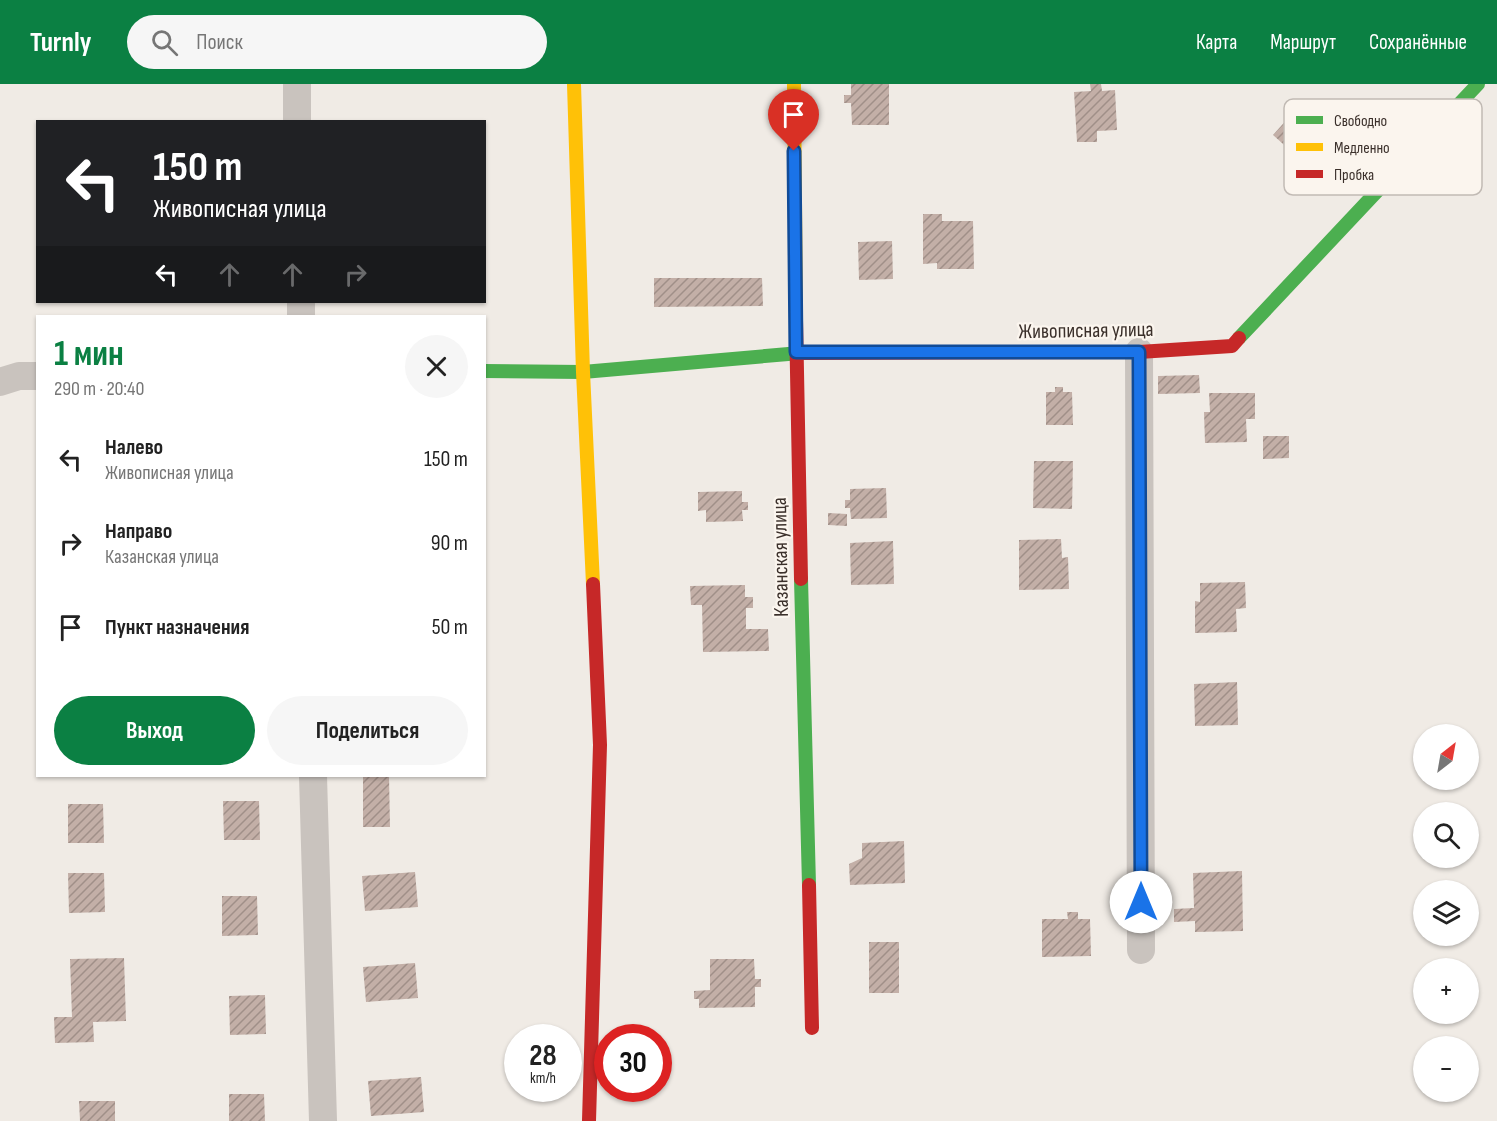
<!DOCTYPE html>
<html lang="ru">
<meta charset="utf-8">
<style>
body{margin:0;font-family:"Sofia Sans Condensed",sans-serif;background:#f6f6f6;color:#222;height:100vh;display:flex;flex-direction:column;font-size:22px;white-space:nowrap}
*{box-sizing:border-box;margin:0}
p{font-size:20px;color:#767676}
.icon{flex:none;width:33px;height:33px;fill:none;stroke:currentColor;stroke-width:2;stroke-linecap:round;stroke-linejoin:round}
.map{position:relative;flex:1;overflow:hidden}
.sheet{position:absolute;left:36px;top:231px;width:450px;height:462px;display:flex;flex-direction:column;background:#fff;border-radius:0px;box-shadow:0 2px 4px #0004}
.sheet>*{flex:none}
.hud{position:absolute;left:36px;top:36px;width:450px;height:183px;border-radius:0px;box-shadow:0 2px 4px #0004;background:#202124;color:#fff;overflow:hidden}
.needle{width:39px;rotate:31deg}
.fabs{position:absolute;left:1413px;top:640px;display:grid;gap:12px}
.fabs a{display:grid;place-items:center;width:66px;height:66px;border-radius:50%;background:#fff;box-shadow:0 2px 4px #0004;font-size:30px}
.speed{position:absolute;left:504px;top:940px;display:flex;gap:12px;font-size:30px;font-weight:700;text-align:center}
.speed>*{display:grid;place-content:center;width:78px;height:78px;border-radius:50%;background:#fff;box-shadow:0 2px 4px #0004;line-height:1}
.speed small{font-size:15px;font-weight:400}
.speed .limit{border:9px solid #d22;background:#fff;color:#111}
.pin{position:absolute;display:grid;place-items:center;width:51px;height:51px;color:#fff;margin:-62px -26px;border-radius:50% 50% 50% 0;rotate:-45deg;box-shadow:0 0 6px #0007}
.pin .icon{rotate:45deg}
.me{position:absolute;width:66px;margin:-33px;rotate:0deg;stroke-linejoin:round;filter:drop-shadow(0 0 4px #0008)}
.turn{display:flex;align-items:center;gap:21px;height:126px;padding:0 18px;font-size:27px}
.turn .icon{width:78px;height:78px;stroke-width:2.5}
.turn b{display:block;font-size:42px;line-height:51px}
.lanes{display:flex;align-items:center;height:57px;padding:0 18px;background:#0003;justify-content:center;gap:30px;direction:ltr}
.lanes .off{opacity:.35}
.round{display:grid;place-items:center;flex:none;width:63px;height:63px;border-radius:32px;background:#f6f6f6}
.headline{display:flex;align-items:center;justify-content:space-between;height:102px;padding:0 18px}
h1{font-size:36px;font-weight:700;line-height:45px;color:#0b8043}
.cta{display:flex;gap:12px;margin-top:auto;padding:12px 18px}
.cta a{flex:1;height:69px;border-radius:36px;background:#0b8043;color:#fff;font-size:24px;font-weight:700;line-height:69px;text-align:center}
.cta a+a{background:#f6f6f6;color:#222}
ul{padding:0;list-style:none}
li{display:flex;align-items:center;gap:18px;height:84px;padding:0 18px}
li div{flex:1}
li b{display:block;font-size:22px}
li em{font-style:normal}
header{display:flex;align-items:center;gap:36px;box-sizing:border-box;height:84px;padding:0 30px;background:#0b8043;color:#fff}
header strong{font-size:28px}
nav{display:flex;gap:33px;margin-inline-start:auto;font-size:21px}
.search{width:420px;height:54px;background:#f6f6f6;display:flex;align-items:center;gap:15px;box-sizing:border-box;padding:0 21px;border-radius:33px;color:#767676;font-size:22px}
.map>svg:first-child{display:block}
</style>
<header>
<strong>Turnly</strong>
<div class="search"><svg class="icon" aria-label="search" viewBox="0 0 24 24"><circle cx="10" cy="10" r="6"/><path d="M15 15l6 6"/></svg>Поиск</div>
<nav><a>Карта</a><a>Маршрут</a><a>Сохранённые</a></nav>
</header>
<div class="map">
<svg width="1497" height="1037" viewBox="0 0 1497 1037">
<defs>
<pattern id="building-hatch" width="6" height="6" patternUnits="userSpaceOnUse" patternTransform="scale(1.5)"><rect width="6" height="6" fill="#c3afa7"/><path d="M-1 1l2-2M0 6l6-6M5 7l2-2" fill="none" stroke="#a08f88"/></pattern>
</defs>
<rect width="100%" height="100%" fill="#f0ebe5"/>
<g fill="url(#building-hatch)">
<path d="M851,0H889V41H852L851,19H844V11H851Z"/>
<path d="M1090,0H1101L1102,7L1115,6L1117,46L1097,47V58H1077L1074,8L1091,7Z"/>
<path d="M1299,22L1327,47L1301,76L1273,51Z"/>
<path d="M923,130H942V137H973L974,185H937V179L923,180Z"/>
<path d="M892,157L893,195L859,196L858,158Z"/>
<path d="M654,194H762L763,222L654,223Z"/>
<path d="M1199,291L1200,309L1158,310V292Z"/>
<path d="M1055,303H1063V308H1072L1073,341H1046V308H1055Z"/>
<path d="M1209,309H1255V335H1246L1247,358L1205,359L1204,328H1210Z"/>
<path d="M1263,352H1289V374L1263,375Z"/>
<path d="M1034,377H1073L1072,425L1033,424Z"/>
<path d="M886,404L887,434L851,435L850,424H845V416H850V405Z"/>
<path d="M742,407V418H748V426H742L743,437L706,438V426L698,427V408Z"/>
<path d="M828,429L847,430V442L828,441Z"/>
<path d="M1061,455L1062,474L1068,473L1069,505L1019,506V456Z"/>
<path d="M893,457L894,500L851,501L850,459Z"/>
<path d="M1245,498L1246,524L1236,525L1237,548L1195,549V517L1200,518V499Z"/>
<path d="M745,501V513H753V524H746V545H768L769,567L703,568L702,521H691L690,502Z"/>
<path d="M1237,598L1238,641L1195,642L1194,600Z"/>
<path d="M363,692H389L390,743H363Z"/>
<path d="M223,717H259L260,756H224Z"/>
<path d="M68,720H103L104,759H68Z"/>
<path d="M904,757L905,799L850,801L849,780L862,774V759Z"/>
<path d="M1242,787L1243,847L1195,848V837L1174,838V825L1194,824L1193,789Z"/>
<path d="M415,788L418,823L365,827L362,792Z"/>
<path d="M68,789H104L105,828L69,829Z"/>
<path d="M222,812H257L258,851L222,852Z"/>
<path d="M1067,828H1078V835H1090L1091,872L1042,873V835H1068Z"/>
<rect x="869" y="858" width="30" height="51"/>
<path d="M124,874L126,937L93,938L94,958L55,959L54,933H72L70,875Z"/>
<path d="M710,875H754L755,895H761V903H755V923L699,924V915H694V907L710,906Z"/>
<path d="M415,879L418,914L366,918L363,883Z"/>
<path d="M265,911L266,950L230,951L229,912Z"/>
<path d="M421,993L424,1028L371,1032L368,997Z"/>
<path d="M229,1010H264L265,1037H229Z"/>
<path d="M79,1017H115V1037H80Z"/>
</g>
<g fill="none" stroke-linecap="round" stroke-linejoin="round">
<g stroke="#c9c3be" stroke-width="28">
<path d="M297,0V38"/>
<path d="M301,218V232"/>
<path d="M1139,268L1141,866"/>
<path d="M0,298L19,292H38"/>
<path d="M313,692L323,1037"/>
</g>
<g stroke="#4caf50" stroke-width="14">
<path d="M1239,254L1478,0"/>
<path d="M484,287L583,288L800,269"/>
<path d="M801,495L809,801"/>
</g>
<g stroke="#ffc107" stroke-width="14">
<path d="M574,0L583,288L593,500"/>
<path d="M794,0L796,236"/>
</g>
<g stroke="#c62828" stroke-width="14">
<path d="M796,236L801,495"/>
<path d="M800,269L1139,268L1232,262L1239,254"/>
<path d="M809,801L812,944"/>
<path d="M589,1037L600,661L593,500"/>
</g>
</g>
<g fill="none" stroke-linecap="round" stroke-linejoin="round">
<defs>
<path id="route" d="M794,67L796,268H1139L1141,818"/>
</defs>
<use href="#route" stroke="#114b97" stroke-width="15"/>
<use href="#route" stroke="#1a73e8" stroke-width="10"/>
</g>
<g text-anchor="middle" stroke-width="4.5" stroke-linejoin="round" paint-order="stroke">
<g font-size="21" fill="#3b302b" stroke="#fbf5ee">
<text transform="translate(1086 246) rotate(-1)" y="7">Живописная улица</text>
<text transform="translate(780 473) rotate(-91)" y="7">Казанская улица</text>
</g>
</g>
<rect x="1284" y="15" width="198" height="96" rx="9" fill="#fbf5ee" stroke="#c1bab4" stroke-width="1.5"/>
<rect x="1296" y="32" width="27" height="8" fill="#4caf50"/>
<rect x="1296" y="59" width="27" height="8" fill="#ffc107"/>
<rect x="1296" y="86" width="27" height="8" fill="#c62828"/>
<g font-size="16" fill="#3b302b">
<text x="1334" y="42">Свободно</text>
<text x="1334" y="69">Медленно</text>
<text x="1334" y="96">Пробка</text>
</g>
</svg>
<div class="fabs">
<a><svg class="needle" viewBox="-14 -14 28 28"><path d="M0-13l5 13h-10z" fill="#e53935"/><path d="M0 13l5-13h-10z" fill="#767676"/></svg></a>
<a><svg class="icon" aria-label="search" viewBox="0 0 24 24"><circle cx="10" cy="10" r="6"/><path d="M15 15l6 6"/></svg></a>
<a><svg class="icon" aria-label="layers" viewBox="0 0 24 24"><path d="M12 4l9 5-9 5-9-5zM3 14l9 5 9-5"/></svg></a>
<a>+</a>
<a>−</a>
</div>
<div class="speed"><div>28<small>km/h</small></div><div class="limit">30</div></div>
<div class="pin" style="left:794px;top:67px;background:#d93025"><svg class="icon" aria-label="arrive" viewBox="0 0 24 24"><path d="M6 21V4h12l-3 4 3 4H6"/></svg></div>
<svg class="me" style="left:1141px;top:818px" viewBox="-20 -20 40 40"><circle r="19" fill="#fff"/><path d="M0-13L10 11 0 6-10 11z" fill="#1a73e8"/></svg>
<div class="hud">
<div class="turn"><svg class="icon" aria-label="left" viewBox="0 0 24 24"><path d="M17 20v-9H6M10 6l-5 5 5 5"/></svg><div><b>150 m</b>Живописная улица</div></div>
<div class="lanes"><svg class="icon" aria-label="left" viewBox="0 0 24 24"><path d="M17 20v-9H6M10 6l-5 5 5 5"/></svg><svg class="icon off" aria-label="ahead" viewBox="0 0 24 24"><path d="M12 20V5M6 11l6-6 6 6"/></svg><svg class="icon off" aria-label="ahead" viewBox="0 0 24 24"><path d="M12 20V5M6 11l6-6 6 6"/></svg><svg class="icon off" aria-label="right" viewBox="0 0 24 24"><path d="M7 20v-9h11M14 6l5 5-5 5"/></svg></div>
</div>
<section class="sheet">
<div class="headline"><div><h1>1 мин</h1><p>290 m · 20:40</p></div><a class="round"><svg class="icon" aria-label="close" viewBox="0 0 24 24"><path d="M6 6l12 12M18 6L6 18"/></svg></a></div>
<ul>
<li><svg class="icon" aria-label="left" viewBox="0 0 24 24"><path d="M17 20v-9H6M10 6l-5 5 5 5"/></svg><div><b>Налево</b><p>Живописная улица</p></div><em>150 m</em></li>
<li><svg class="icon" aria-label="right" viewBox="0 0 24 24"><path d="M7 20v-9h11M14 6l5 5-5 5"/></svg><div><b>Направо</b><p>Казанская улица</p></div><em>90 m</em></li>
<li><svg class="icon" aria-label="arrive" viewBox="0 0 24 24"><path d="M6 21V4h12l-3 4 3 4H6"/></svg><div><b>Пункт назначения</b></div><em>50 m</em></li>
</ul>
<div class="cta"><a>Выход</a><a>Поделиться</a></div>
</section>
</div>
